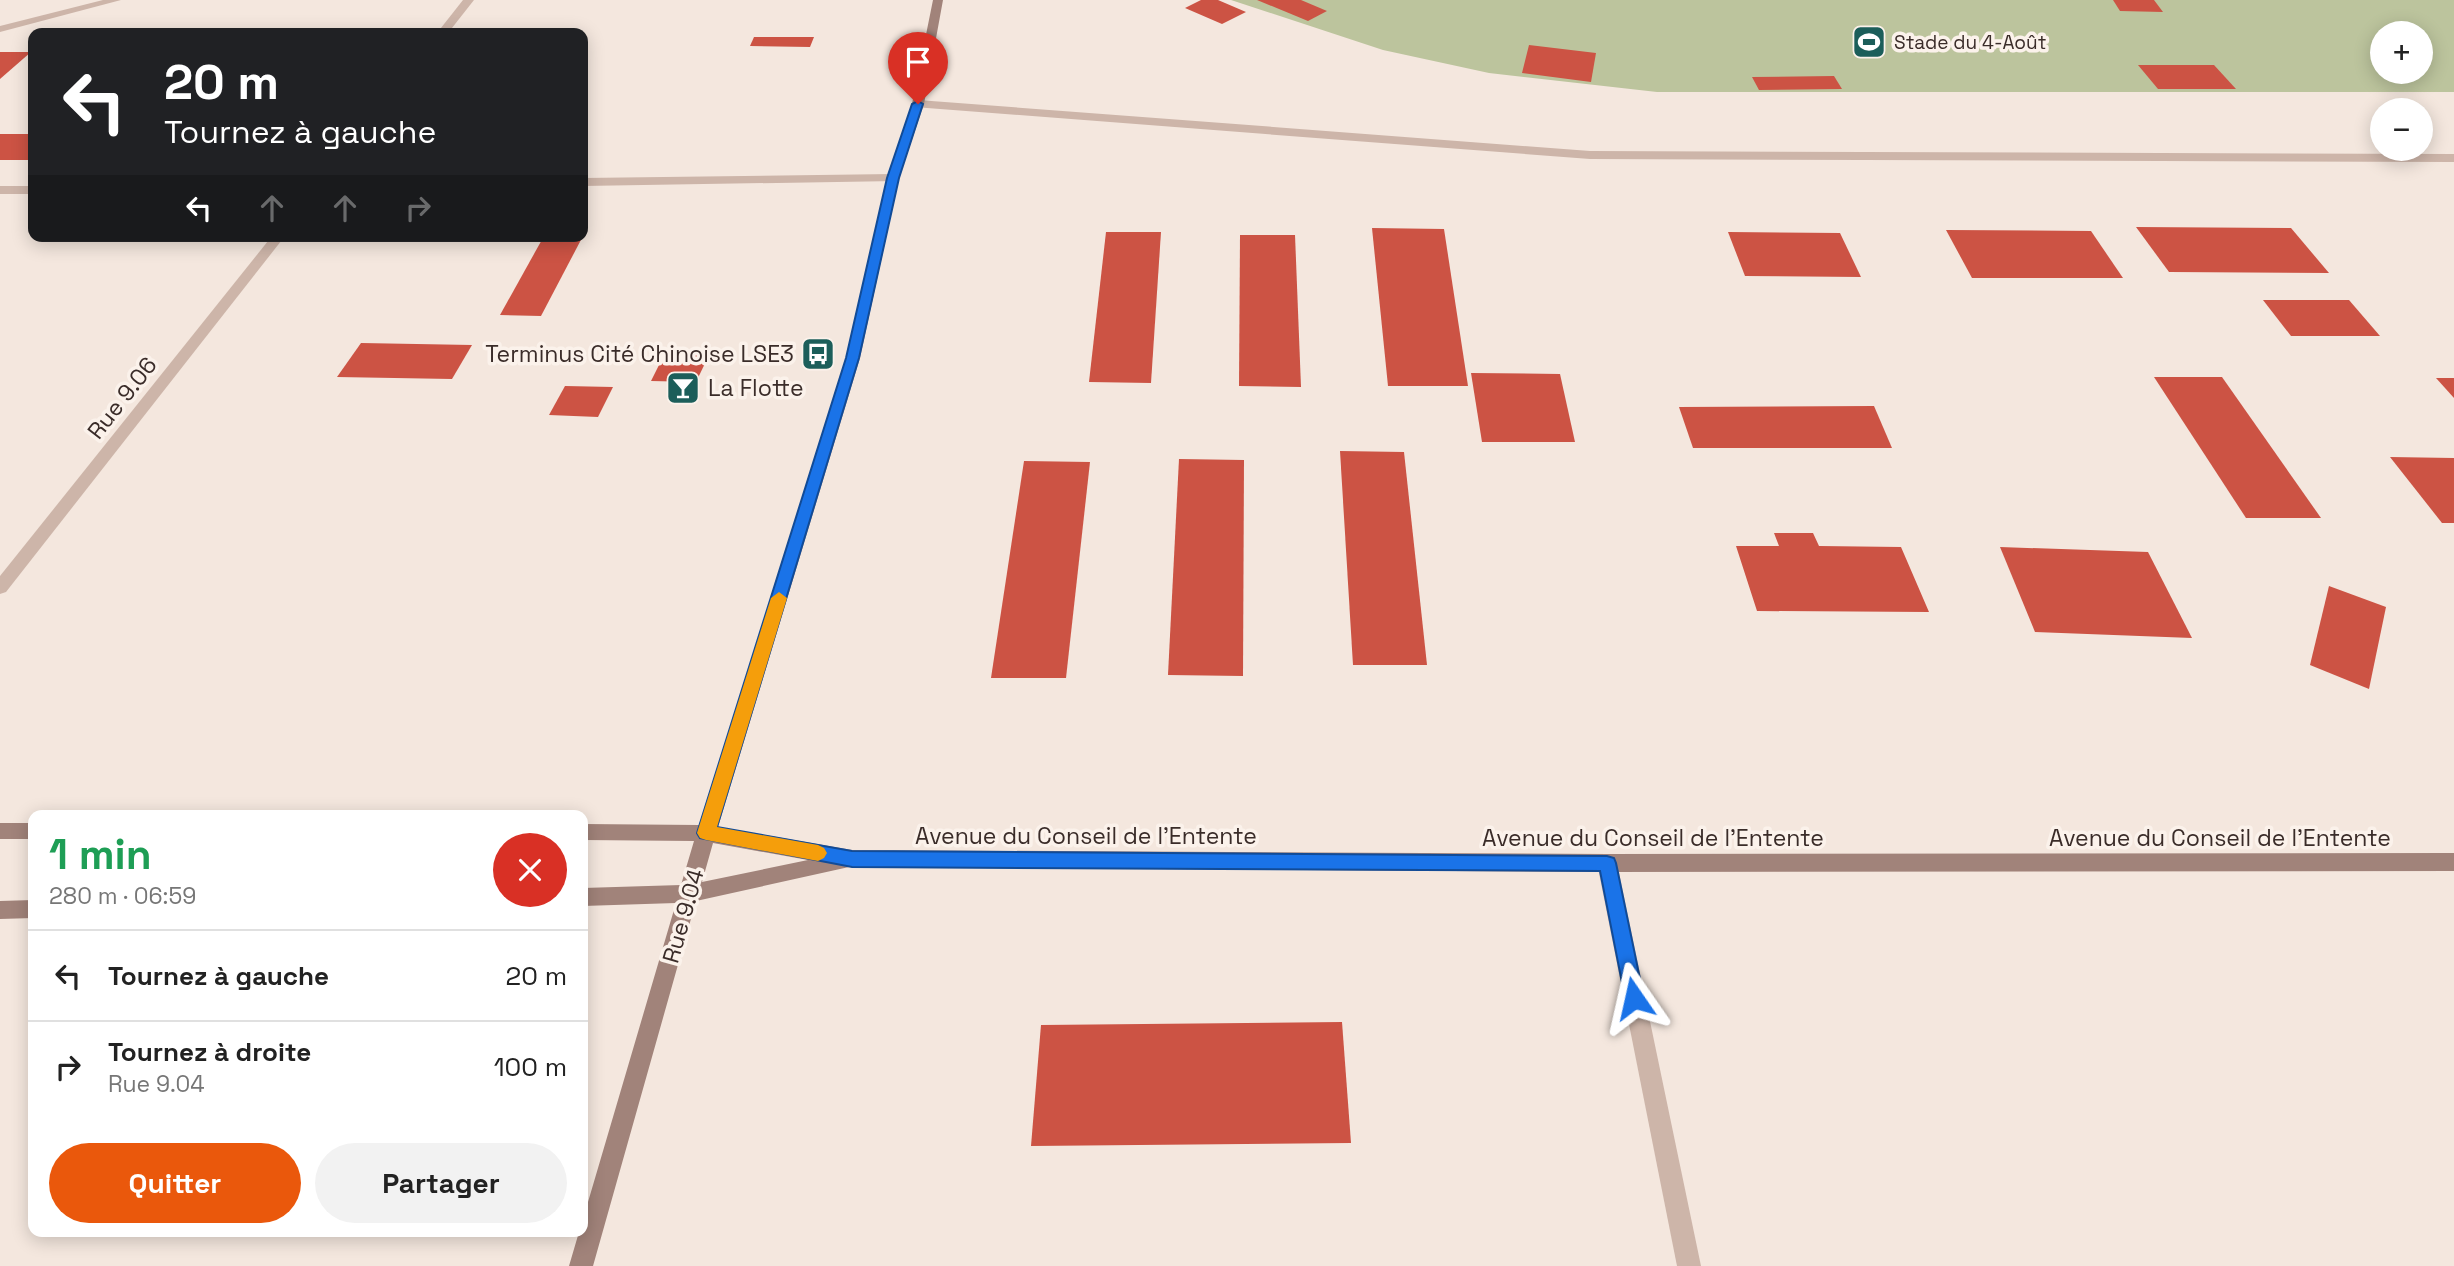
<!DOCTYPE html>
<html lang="fr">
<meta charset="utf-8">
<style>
body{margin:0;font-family:"Space Grotesk",sans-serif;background:#f2f2f2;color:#222;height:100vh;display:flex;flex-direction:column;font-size:26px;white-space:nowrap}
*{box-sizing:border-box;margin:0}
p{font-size:23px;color:#767676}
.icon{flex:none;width:38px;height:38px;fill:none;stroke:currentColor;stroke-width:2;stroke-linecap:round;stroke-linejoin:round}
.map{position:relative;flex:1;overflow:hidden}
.panel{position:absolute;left:28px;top:810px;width:560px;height:427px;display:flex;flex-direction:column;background:#fff;border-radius:14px;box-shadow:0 4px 18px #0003}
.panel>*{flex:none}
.banner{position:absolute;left:28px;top:28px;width:560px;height:214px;border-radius:14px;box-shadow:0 4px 18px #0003;background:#202124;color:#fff;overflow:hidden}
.controls{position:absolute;left:2370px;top:21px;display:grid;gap:14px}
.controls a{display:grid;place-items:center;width:63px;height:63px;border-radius:50%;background:#fff;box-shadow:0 4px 18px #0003;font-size:35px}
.pin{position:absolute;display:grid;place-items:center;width:60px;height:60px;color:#fff;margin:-72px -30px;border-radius:50% 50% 50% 0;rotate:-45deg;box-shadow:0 0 7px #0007}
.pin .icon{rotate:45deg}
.me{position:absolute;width:77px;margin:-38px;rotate:349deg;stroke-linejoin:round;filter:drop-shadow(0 0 5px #0008)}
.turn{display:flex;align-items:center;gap:24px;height:147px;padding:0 21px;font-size:32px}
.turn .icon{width:91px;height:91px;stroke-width:2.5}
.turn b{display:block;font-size:49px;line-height:60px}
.lanes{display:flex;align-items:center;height:66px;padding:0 21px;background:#0003;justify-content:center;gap:35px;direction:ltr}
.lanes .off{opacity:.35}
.round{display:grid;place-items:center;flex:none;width:74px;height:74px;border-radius:37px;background:#f2f2f2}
.overview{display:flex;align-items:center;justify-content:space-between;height:119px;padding:0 21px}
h1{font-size:42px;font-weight:700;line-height:52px;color:#1e9e55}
.cta{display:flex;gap:14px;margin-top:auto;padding:14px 21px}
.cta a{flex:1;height:80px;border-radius:42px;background:#ea580c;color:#fff;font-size:28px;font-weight:700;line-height:80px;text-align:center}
.cta a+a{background:#f2f2f2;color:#222}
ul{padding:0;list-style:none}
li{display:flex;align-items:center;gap:21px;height:91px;padding:0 21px;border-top:2px solid #e0e0e0}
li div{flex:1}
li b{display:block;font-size:26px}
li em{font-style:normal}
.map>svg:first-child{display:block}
</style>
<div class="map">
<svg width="2454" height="1266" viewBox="0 0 2454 1266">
<rect width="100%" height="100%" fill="#f4e7de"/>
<path fill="#bcc49d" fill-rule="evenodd" d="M1231,0H2454V92H1657L1489,73L1383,50ZM2382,33H2420V72H2382Z"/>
<g fill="#cc5344">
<path d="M1201,0H1218L1246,12L1222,24L1185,8Z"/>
<path d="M1257,0H1301L1327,11L1308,21Z"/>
<path d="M2113,0H2154L2163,12L2120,11Z"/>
<path d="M754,37H814L810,47L750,46Z"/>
<path d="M1529,45L1596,53L1591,82L1522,73Z"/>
<path d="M0,52H31L0,79Z"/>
<path d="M2138,65H2214L2236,89H2158Z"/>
<path d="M1834,76L1842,89L1759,90L1752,77Z"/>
<rect x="0" y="134" width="33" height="26"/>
<path d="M2136,227L2291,228L2329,273L2169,272Z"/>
<path d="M1372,228L1444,229L1468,386H1388Z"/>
<path d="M1946,230L2091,231L2123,278H1972Z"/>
<path d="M1106,232H1161L1151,383L1089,382Z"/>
<path d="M1728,232L1840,233L1861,277L1745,276Z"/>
<path d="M1240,235H1295L1301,387L1239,386Z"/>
<path d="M544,236H583L541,316L500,315Z"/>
<path d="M2263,300H2349L2380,336H2291Z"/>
<path d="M361,343L472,345L452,379L337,377Z"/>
<path d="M667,349L711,351L696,382L651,381Z"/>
<path d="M1471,373L1560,374L1575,442H1482Z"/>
<path d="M2154,377H2222L2321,518H2246Z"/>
<path d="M2436,378H2454V398Z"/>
<path d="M565,386L613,387L598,417L549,415Z"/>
<path d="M1874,406L1892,448H1693L1679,407Z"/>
<path d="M1340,451L1404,452L1427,665H1353Z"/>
<path d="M2390,457L2454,458V523H2442Z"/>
<path d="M1179,459L1244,460L1243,676L1168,675Z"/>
<path d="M1024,461L1090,462L1066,678H991Z"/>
<path d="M1774,533H1813L1819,546L1901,547L1929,612L1757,611L1736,546H1779Z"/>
<path d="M2000,547L2148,552L2192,638L2035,632Z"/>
<path d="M2329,586L2386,607L2369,689L2310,665Z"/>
<path d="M1342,1022L1351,1143L1031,1146L1041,1025Z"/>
</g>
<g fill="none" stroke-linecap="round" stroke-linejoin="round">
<g fill="#cdb5a9" fill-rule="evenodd">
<path d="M103,0H121L0,32V26Z"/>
<path d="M463,0H474L448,33H437Z"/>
<path d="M918,100L1590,151L2454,154V162L1590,159L914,107V101Z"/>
<path d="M893,174L897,175V181L583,186V178Z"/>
<rect x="0" y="186" width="33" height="8"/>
<path d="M272,236H285L6,592L0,594V576Z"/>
<path d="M1607,854L1614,857L1617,863L1701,1266H1677L1597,863L1600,857Z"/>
</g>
<g fill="#a1837a" fill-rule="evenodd">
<path d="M933,0H943L924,104L899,178L860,358L718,827L852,850L1607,854L2454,853V871L1607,872L849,867L696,901L593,1266H569L579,1232H583V1219L676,903L583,906V888L681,885L694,841L583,840V824L699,825L846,358L887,178L912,104ZM713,843L808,860L702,882Z"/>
<rect x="0" y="823" width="33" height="16"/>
<path d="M33,900V918L0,919V901Z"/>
</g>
</g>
<path fill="#1a73e8" stroke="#114b97" stroke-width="2" d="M918,101L923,104L899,178L859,358L717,827L852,851L1607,856L1614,858L1616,863L1644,998L1641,1004L1634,1007L1628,1004L1625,998L1600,871L852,867L700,838L697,833L846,358L887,178L912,104Z"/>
<path fill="#f59e0b" d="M779,592L787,598L717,827L818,845L824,848L827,853L824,858L818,861L706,840L700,838L697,833L771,598Z"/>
<defs>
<symbol id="stadium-square" viewBox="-11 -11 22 22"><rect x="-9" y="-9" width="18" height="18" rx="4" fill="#1c5e5a" stroke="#fbf2eb"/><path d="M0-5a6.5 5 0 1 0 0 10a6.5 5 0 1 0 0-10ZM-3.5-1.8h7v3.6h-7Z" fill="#fff"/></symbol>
<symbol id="bus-square" viewBox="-11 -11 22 22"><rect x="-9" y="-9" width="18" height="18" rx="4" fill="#1c5e5a" stroke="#fbf2eb"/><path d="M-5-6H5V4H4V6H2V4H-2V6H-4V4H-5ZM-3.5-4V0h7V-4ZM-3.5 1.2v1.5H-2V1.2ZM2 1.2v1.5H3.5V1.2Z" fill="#fff"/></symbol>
<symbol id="bar-square" viewBox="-11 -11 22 22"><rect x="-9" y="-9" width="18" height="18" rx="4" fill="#1c5e5a" stroke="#fbf2eb"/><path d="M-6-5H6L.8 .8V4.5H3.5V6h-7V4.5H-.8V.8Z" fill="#fff"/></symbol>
</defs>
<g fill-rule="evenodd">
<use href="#stadium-square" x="1850" y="23" width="38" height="38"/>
<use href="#bus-square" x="799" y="335" width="38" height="38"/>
<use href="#bar-square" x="664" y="369" width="38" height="38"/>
</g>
<g text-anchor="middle" stroke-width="7" stroke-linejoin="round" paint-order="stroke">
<g font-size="19" fill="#3a2c29" stroke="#fbf2eb" text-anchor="start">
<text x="1894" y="49">Stade du 4-Août</text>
</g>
<g font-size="23" fill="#3a2c29" stroke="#fbf2eb" text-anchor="end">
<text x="794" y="362">Terminus Cité Chinoise LSE3</text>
<text x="708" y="396" text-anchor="start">La Flotte</text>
</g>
<g font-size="23" fill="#3a2c29" stroke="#fbf2eb">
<text transform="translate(122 398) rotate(-52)" y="8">Rue 9.06</text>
<text x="1086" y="844">Avenue du Conseil de l'Entente</text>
<text x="1653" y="846">Avenue du Conseil de l'Entente</text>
<text x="2220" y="846">Avenue du Conseil de l'Entente</text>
<text transform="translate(683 916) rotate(-74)" y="8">Rue 9.04</text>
</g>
</g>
</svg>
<div class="controls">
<a>+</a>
<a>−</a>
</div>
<div class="pin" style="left:918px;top:104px;background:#d93025"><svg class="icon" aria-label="arrive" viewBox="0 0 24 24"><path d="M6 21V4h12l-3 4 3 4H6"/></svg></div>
<svg class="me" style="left:1634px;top:998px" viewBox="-20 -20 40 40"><path d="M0-17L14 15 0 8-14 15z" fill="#1a73e8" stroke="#fff" stroke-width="4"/></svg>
<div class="banner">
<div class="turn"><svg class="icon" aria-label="left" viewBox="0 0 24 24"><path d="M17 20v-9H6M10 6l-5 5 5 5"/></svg><div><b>20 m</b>Tournez à gauche</div></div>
<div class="lanes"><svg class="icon" aria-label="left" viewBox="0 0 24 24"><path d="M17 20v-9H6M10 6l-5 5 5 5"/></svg><svg class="icon off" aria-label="ahead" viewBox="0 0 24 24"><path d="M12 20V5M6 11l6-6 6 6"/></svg><svg class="icon off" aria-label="ahead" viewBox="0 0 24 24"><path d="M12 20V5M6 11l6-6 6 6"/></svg><svg class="icon off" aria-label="right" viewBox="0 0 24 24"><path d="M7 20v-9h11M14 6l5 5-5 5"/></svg></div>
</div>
<section class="panel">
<div class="overview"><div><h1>1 min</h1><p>280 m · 06:59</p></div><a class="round" style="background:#d93025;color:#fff"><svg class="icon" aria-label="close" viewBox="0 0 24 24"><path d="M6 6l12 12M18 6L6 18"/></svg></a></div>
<ul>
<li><svg class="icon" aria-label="left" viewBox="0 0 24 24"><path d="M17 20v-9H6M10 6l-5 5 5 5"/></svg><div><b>Tournez à gauche</b></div><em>20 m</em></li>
<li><svg class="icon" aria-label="right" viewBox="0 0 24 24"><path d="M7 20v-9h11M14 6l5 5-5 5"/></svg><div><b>Tournez à droite</b><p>Rue 9.04</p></div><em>100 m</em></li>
</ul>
<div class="cta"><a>Quitter</a><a>Partager</a></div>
</section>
</div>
